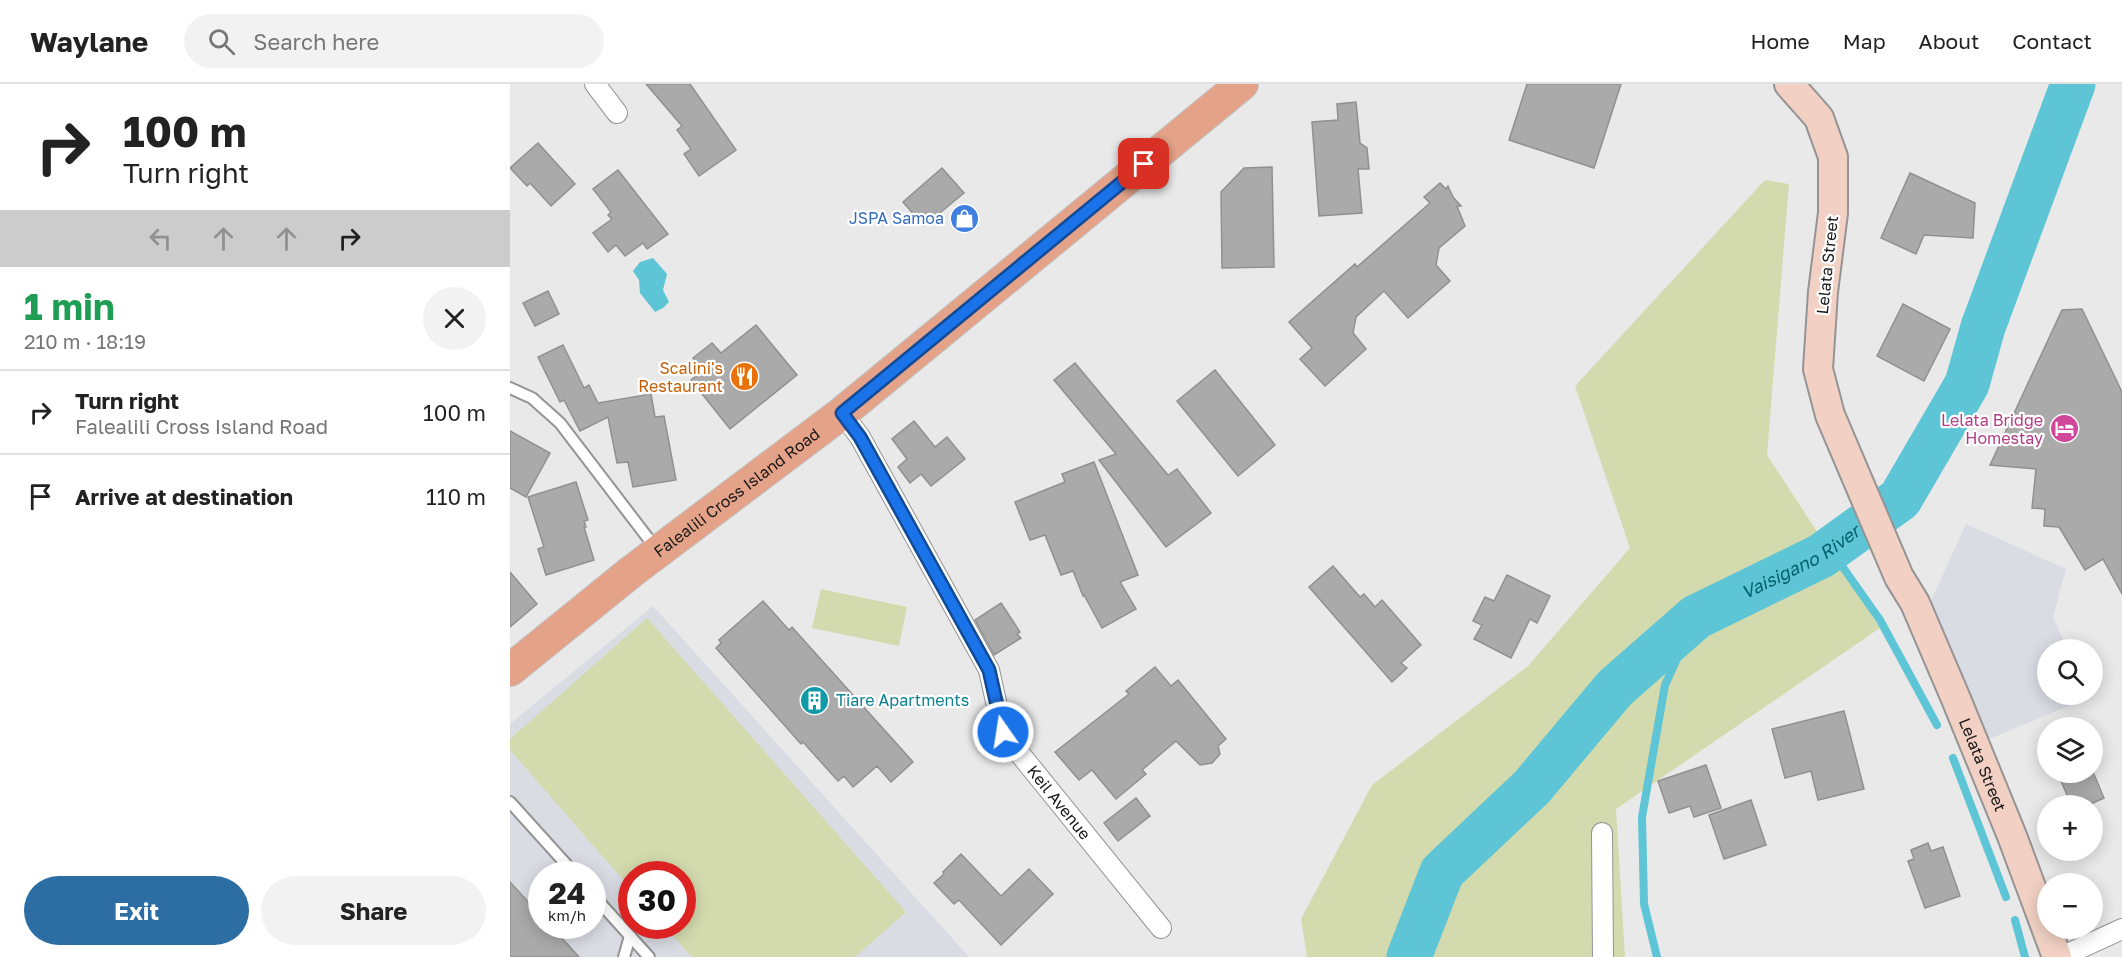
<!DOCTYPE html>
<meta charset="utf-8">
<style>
body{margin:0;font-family:"Golos Text",sans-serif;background:#f2f2f2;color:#222;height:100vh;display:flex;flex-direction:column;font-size:22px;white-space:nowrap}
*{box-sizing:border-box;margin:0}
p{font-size:20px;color:#767676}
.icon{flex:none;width:33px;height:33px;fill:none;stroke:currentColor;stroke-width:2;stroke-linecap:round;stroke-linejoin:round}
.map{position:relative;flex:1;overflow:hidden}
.drawer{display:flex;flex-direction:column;background:#fff;width:510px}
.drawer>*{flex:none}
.guide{background:#fff;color:#222;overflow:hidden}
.buttons{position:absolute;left:1527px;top:555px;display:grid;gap:12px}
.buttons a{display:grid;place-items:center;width:66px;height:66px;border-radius:50%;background:#fff;box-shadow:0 3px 15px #0003;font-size:30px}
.speed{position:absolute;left:18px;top:777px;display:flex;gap:12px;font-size:30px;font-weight:700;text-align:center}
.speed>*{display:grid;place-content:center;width:78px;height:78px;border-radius:50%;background:#fff;box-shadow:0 3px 15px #0003;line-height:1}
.speed small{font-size:15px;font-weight:400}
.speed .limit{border:9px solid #d22;background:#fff;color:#111}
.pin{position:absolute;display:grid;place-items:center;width:51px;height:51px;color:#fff;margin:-26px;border-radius:12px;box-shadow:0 3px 9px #0006}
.me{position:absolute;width:66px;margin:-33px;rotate:347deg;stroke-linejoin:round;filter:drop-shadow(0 0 4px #0008)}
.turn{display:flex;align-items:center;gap:21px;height:126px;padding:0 24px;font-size:27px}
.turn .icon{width:78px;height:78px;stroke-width:2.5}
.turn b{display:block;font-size:42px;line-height:51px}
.lanes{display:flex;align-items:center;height:57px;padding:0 24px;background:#0003;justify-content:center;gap:30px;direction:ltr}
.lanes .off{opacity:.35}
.round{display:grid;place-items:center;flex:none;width:63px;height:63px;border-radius:32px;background:#f2f2f2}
.overview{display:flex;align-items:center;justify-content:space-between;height:102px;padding:0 24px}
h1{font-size:36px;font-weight:700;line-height:45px;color:#1e9e55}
.button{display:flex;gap:12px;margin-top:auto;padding:12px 24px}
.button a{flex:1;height:69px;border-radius:36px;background:#2c6ea4;color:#fff;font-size:24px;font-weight:700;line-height:69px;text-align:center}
.button a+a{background:#f2f2f2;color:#222}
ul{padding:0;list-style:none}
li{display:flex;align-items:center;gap:18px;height:84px;padding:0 24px;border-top:2px solid #e0e0e0}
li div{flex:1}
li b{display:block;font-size:22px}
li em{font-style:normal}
header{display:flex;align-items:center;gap:36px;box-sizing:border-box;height:84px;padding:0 30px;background:#fff;border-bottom:2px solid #e0e0e0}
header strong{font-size:28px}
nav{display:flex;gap:33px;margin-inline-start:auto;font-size:21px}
.search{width:420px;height:54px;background:#f2f2f2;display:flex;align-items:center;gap:15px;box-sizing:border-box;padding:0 21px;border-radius:33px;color:#767676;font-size:22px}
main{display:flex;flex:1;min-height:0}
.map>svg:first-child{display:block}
</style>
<header>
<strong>Waylane</strong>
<div class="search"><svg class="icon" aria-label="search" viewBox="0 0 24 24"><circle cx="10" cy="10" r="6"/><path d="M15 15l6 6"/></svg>Search here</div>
<nav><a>Home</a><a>Map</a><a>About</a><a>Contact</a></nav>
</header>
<main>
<section class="drawer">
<div class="guide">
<div class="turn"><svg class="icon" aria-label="right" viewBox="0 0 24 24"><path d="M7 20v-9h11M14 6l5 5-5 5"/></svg><div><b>100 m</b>Turn right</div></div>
<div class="lanes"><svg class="icon off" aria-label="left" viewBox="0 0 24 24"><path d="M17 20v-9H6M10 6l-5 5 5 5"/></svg><svg class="icon off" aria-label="ahead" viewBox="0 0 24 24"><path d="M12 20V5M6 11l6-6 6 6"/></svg><svg class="icon off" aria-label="ahead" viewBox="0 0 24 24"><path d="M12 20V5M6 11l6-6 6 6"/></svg><svg class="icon" aria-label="right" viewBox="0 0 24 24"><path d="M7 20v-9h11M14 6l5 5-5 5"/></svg></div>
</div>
<div class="overview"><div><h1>1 min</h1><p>210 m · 18:19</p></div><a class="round"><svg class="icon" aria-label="close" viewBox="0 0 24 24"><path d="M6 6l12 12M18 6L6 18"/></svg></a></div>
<ul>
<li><svg class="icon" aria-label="right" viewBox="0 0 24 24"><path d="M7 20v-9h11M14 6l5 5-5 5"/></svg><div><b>Turn right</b><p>Falealili Cross Island Road</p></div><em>100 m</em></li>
<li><svg class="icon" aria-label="arrive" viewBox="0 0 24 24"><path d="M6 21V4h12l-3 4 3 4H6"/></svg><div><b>Arrive at destination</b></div><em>110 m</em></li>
</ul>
<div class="button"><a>Exit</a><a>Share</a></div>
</section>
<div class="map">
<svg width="1612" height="873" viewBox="0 0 1612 873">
<rect width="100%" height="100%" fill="#e9e9ea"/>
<g fill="#dadce4" fill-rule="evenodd">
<path d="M1456,440L1556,485L1543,533L1557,565L1538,566V610L1577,611L1578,614L1472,658L1418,523Z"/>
<path d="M143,522L459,873H0V640ZM32,790H82V842H32ZM122,790H172V842H122Z"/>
</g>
<g fill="#d3dbae">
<path d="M1255,96L1279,100L1257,371L1370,544L1106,725L1115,873H797L791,835L862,701L1018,582L1120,464L1065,302Z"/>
<path d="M311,505L397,523L389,562L302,544Z"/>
<path d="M137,534L396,828L345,873H182L154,842H172V790H122L121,805L0,666V655Z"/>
</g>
<path fill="#5dc5d5" d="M143,174L157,190L153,206L159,218L153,224L145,228L130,209L129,196L123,187L130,178Z"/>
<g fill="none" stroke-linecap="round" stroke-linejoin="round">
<g stroke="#5dc5d5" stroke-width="8">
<path d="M1320,465L1370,536L1427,641"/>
<path d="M1443,674L1496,813"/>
<path d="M1505,836L1515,873"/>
<path d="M1147,873L1134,820L1132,733L1155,601L1186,533"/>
</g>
<path stroke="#5dc5d5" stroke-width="45" id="s1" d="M899,873L932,788L1022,703L1105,604L1186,533L1311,472L1390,415L1457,300L1473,243L1563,0"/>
</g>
<g fill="#abaaab" stroke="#909091" stroke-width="1.5">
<path d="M136,0H180L226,66L189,92L174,70L181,65L167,46L172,42Z"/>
<path d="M1017,0H1111L1084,84L999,56Z"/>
<path d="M846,18L850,59L857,64L859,85H848L852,129L809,132L802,38L828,36L827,20Z"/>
<path d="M28,59L65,100L41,122L20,99L17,102L0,84Z"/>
<path d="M762,83L764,183L712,184L711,108L734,84Z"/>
<path d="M432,84L454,109L414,142L393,118Z"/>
<path d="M108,86L158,150L137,165L133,159L115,172L106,161L98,168L83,149L102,135L98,131L101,128L83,105Z"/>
<path d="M1400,89L1465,119L1463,154L1414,151L1406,170L1371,154Z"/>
<path d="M930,99L936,105L938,102L943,113L951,122H947L955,142L929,164L926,181L940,197L898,234L874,207L846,233L843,249L856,265L815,302L790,275L802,264L779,238L845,180L847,183L920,119L914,113Z"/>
<path d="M38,207L49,230L25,242L13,219Z"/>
<path d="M1393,220L1440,245L1414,297L1367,272Z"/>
<path d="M1572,225L1612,308V510L1593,475L1575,486L1549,443L1534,442L1535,425L1522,424L1526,385L1480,381L1552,226Z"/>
<path d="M246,241L287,291L220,345L181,296L193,286L183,274L202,259L211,269Z"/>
<path d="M53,261L74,304L79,301L88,319L141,310L145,333L154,332L166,396L123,403L118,378L107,379L98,333L70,347L54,316L50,318L28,273Z"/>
<path d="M565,279L658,391L667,385L701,429L656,463L589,376L606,370L544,296Z"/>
<path d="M705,286L765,361L728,392L667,317Z"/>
<path d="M404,337L425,363L437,353L455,375L421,402L411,390L400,399L388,383L397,375L382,355Z"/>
<path d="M0,347L40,369L16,413L0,404Z"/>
<path d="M584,378L628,491L610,498L626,525L592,544L574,511L573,512L563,487L551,491L535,451L520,456L505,418L555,398L552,390Z"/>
<path d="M66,398L78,436L74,437L76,443H74L84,476L36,491L28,465L34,463L18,413Z"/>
<path d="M823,482L850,513L854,510L865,523L872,516L911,561L891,579L897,584L882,598L799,503Z"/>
<path d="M0,488L27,520L0,543Z"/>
<path d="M997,491L1040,512L1027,539L1020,535L1001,574L964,555L972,541L963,537L975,513L984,517Z"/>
<path d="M253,517L279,546L282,543L403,678L381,698L367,682L343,703L334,692L328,697L293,658L291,660L206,564L211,559L209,556Z"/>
<path d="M491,519L510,548L507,550L511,554L484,571L465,536Z"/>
<path d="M645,583L661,602L668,596L716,655L708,662L710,670L702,679L690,681L666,657L632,686L636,690L606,715L582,686L569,696L545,668L619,610L616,607Z"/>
<path d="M1334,627L1354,705L1308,716L1301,687L1275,694L1262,645Z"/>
<path d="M1196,681L1211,724L1184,733L1180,722L1159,729L1148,697Z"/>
<path d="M1547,688H1583L1594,714L1576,722H1562Z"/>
<path d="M626,714L640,732L608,757L594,739Z"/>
<path d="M1241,716L1256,761L1214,775L1199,731Z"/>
<path d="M1418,759L1421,767L1433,763L1450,812L1415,824L1398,777L1404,775L1401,766Z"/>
<path d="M451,770L491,812L519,785L543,810L491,861L449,816L444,820L424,799L434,790L433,788Z"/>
<path d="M0,798L32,833V842H41L69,873H0Z"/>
</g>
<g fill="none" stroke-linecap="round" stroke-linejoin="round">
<defs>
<g id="lane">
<path d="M0,304L22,314L50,339L147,466"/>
<path d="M0,718L65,790"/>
<path d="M82,810L139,873"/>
<path d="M114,873L120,852"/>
</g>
<g id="street">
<path d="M85,0L107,29"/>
<path id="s2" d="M332,329L350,353L479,586L493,649L651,844"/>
<path d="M1092,749L1093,873"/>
<path d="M1551,873L1612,845"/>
</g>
<g id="secondary">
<path id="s3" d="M1279,0L1309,34L1323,73V129L1313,208L1308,285L1320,331L1389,493L1405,519L1446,615L1502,752L1547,873"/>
</g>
<g id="primary">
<path id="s4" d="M0,586L121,488L332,329L732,0"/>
</g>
</defs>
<use href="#lane" stroke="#949495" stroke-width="14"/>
<use href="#street" stroke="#949495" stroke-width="22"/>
<use href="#secondary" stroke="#949495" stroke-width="32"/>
<use href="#primary" stroke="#c3c3c3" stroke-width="34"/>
<use href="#lane" stroke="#fff" stroke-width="10"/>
<use href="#street" stroke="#fff" stroke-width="20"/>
<use href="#secondary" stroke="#f2d1c4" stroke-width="28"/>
<use href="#primary" stroke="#e4a388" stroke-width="32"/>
</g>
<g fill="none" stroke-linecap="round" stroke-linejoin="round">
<defs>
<path id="route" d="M493,648L479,586L350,353L332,329L634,80"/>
</defs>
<use href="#route" stroke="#114b97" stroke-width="15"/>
<use href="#route" stroke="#1a73e8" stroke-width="10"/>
</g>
<defs>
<symbol id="shop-disc" viewBox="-11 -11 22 22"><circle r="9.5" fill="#3f7fe0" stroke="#fff"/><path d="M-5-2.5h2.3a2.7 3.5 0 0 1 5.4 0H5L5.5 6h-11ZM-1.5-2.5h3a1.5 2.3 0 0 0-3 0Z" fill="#fff"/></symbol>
<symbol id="restaurant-disc" viewBox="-11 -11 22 22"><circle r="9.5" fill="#e8710a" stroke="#fff"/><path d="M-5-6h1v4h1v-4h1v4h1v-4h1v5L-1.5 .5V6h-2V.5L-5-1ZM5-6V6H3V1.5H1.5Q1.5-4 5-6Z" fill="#fff"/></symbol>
<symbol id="hotel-disc" viewBox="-11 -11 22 22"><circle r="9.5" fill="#d1479c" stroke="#fff"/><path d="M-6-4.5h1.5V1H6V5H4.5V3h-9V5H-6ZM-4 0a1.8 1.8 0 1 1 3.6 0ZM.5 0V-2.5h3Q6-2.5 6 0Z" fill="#fff"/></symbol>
<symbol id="building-disc" viewBox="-11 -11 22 22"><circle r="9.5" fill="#0f9aa8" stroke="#fff"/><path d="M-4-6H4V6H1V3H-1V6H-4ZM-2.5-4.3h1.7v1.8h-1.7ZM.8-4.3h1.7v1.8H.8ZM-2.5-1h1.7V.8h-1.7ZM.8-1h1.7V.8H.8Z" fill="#fff"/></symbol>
</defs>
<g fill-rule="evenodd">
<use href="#shop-disc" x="438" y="118" width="33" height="33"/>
<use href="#restaurant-disc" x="218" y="276" width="33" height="33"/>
<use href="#hotel-disc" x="1538" y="328" width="33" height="33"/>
<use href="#building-disc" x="288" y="600" width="33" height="33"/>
</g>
<g text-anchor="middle" stroke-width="4.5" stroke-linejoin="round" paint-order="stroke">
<g font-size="16" fill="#366cbe" stroke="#fff" text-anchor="end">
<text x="434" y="140">JSPA Samoa</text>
</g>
<g font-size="16" fill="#181818" stroke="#fff">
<text transform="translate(1317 181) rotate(-84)" y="6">Lelata Street</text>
<text dy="6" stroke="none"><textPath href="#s4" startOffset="288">Falealili Cross Island Road</textPath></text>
<text dy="6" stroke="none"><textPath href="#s3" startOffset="729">Lelata Street</textPath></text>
<text dy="6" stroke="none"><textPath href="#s2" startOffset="450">Keil Avenue</textPath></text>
</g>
<g font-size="16" fill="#c56008" stroke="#fff" text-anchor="end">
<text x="213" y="290">Scalini's<tspan x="213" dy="18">Restaurant</tspan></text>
</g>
<g font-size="16" fill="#b23c85" stroke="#fff" text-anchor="end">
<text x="1533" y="342">Lelata Bridge<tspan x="1533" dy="18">Homestay</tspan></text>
</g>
<g font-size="16" fill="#0d838f" stroke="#fff" text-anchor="start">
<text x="326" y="622">Tiare Apartments</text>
</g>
<g font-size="18" font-style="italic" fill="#04616d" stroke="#fff">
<text dy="6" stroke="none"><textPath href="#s1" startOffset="570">Vaisigano River</textPath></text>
</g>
</g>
</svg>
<div class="buttons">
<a><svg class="icon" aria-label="search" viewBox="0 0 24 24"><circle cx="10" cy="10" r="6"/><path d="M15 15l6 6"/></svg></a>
<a><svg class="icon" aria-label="layers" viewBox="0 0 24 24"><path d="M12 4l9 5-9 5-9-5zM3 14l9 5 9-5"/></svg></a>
<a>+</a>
<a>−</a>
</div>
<div class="speed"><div>24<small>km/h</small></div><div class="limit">30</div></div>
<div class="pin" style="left:634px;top:80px;background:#d93025"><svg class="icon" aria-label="arrive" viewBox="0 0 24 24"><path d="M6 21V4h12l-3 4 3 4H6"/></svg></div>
<svg class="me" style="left:493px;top:648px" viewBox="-20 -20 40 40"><circle r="17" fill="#1a73e8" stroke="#fff" stroke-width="3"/><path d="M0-11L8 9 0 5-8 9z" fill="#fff"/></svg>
</div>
</main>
